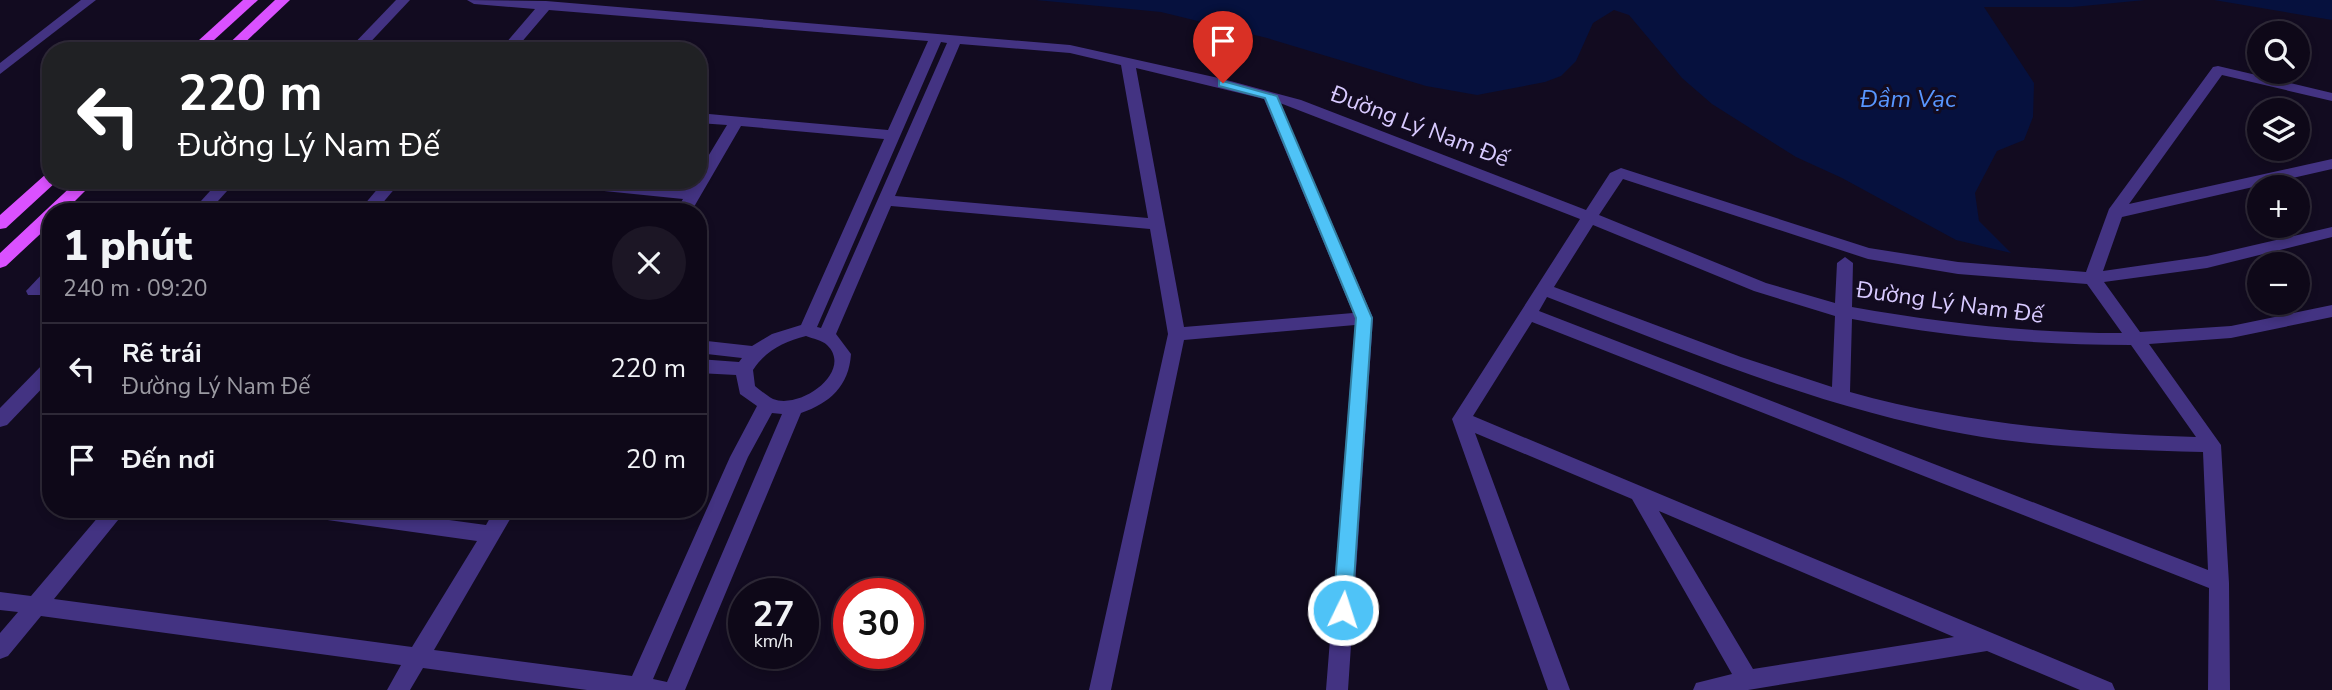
<!DOCTYPE html>
<html lang="vi">
<meta charset="utf-8">
<style>
body{margin:0;font-family:"Nunito Sans",sans-serif;background:#1c1625;color:#f1f3f6;height:100vh;display:flex;flex-direction:column;font-size:26px;white-space:nowrap}
*{box-sizing:border-box;margin:0}
p{font-size:23px;color:#9b9aa2}
.icon{flex:none;width:38px;height:38px;fill:none;stroke:currentColor;stroke-width:2;stroke-linecap:round;stroke-linejoin:round}
.map{position:relative;flex:1;overflow:hidden}
.side{position:absolute;left:42px;top:203px;width:665px;height:315px;display:flex;flex-direction:column;background:#0e0818;border-radius:28px;box-shadow:0 4px 10px #0003,0 0 0 2px #2e2937}
.side>*{flex:none}
.banner{position:absolute;left:42px;top:42px;width:665px;height:147px;border-radius:28px;box-shadow:0 4px 10px #0003,0 0 0 2px #2e2937;background:#202124;color:#fff;overflow:hidden}
.buttons{position:absolute;left:2247px;top:21px;display:grid;gap:14px}
.buttons a{display:grid;place-items:center;width:63px;height:63px;border-radius:50%;background:#0e0818;box-shadow:0 4px 10px #0003,0 0 0 2px #2e2937;font-size:35px}
.speed{position:absolute;left:728px;top:578px;display:flex;gap:14px;font-size:35px;font-weight:700;text-align:center}
.speed>*{display:grid;place-content:center;width:91px;height:91px;border-radius:50%;background:#0e0818;box-shadow:0 4px 10px #0003,0 0 0 2px #2e2937;line-height:1}
.speed small{font-size:18px;font-weight:400}
.speed .limit{border:10px solid #d22;background:#fff;color:#111}
.pin{position:absolute;display:grid;place-items:center;width:60px;height:60px;color:#fff;margin:-72px -30px;border-radius:50% 50% 50% 0;rotate:-45deg;box-shadow:0 0 7px #0007}
.pin .icon{rotate:45deg}
.me{position:absolute;width:77px;margin:-38px;rotate:4deg;stroke-linejoin:round;filter:drop-shadow(0 0 5px #0008)}
.turn{display:flex;align-items:center;gap:24px;height:147px;padding:0 21px;font-size:32px}
.turn .icon{width:91px;height:91px;stroke-width:2.5}
.turn b{display:block;font-size:49px;line-height:60px}
.round{display:grid;place-items:center;flex:none;width:74px;height:74px;border-radius:37px;background:#1c1625}
.head{display:flex;align-items:center;justify-content:space-between;height:119px;padding:0 21px}
h1{font-size:42px;font-weight:800;line-height:52px}
ul{padding:0;list-style:none}
li{display:flex;align-items:center;gap:21px;height:91px;padding:0 21px;border-top:2px solid #2e2937}
li div{flex:1}
li b{display:block;font-size:26px}
li em{font-style:normal}
.map>svg:first-child{display:block}
</style>
<div class="map">
<svg width="2332" height="690" viewBox="0 0 2332 690">
<rect width="100%" height="100%" fill="#120b20"/>
<g fill="#06113e">
<path d="M1036,0H2145L2073,7H1984L2034,83L2033,117L2024,140L1997,151L1975,193L1979,221L2011,253L1956,240L1842,178L1796,157L1712,104L1682,78L1629,15L1614,10L1593,23L1576,61L1561,76L1545,82L1477,95L1426,86L1267,38L1161,12Z"/>
<path d="M2214,0H2332V20Z"/>
</g>
<g fill="none" stroke-linecap="round" stroke-linejoin="round">
<g fill="#433382" fill-rule="evenodd">
<path d="M81,0H96L0,74V63Z"/>
<path d="M396,0H410L362,51H347Z"/>
<path d="M467,0L546,1L1070,45L1223,79L1301,100L1586,210L1610,173L1621,168L1869,248L1958,262L2086,272L2109,209L2213,67L2218,66L2332,93V101L2222,75L2129,204L2332,159V169L2122,217L2103,271L2207,256L2332,227V237L2207,268L2104,282L2140,332L2231,326L2332,305V317L2231,338L2149,344L2221,445L2229,583L2230,690H2208L2209,588L1532,322L1473,416L2112,683L2115,690H2080L1987,651L1748,690H1693L1696,683L1732,674L1632,499L1475,433L1570,690H1548L1452,419L1580,219L1280,103L1373,318L1348,690H1326L1355,325L1184,340L1111,690H1089L1168,334L1150,229L891,206L836,334L851,354C849,386 830,403 801,413L685,690H587L423,668L410,690H387L401,665L41,616L8,656L0,659V633L18,612L0,610V592L31,596L105,509H127L54,599L412,647L477,541L306,517L299,515L296,509H368L486,525L495,509H516L434,650L632,676L730,457L757,406L740,394L736,375L698,373V359L739,362L742,358L698,353V340L752,346L772,334L801,325L884,139L741,126L691,212H675L683,199L545,185L537,180H598L689,189L694,180H698V173L727,125L698,123V113L888,130L928,41L549,10L514,51H499L535,9L474,4ZM941,42L947,43L821,328L817,327ZM960,44L1070,53L1121,65L1148,218L895,196ZM1136,68L1264,99L1353,313L1184,327ZM1623,179L1868,259L1958,274L2087,284L2122,333C2030,333 1942,323 1852,307L1853,263L1845,257L1837,263L1835,303L1766,283L1599,215ZM1593,225L1754,291L1835,316L1832,387L1741,357L1554,287ZM1547,297C1684,350 1820,408 1965,434C2043,448 2124,450 2203,452L2208,570L1539,311ZM1852,319C1949,337 2033,345 2131,345L2196,437C2078,433 1964,424 1850,392ZM806,336C813,339 822,340 827,345C854,371 801,410 773,399C767,396 760,390 755,386L753,370C766,350 784,342 806,336ZM772,413L782,414L667,682L653,679L748,457ZM1659,511L1954,637L1753,669Z"/>
<path d="M220,180H237L208,212H191Z"/>
<path d="M385,180H402L375,212H358Z"/>
<path d="M51,269V285L40,295H28L26,291L45,271Z"/>
<path d="M51,360V379L7,425L0,427V408L45,362Z"/>
</g>
<g fill="#da51ff" fill-rule="evenodd">
<path d="M243,0H258L202,51H187Z"/>
<path d="M275,0H290L236,51H221Z"/>
<path d="M51,173V180L56,182L6,228L0,229V215L46,174Z"/>
<path d="M78,180H96L64,212H51V224L6,266L0,268V253Z"/>
</g>
</g>
<path fill="#4fc3f7" stroke="#337fa1" stroke-width="2" d="M1219,80L1277,96L1372,318L1352,610L1350,616L1343,619L1336,616L1333,610L1356,318L1265,98L1219,86Z"/>
<g text-anchor="middle" stroke-width="6" stroke-linejoin="round" paint-order="stroke">
<g font-size="23" fill="#d8caff" stroke="#120b20">
<text transform="translate(1420 126) rotate(21)" y="8">Đường Lý Nam Đế</text>
<text transform="translate(1950 302) rotate(8)" y="8">Đường Lý Nam Đế</text>
</g>
<g font-size="24" font-style="italic" fill="#5896ff" stroke="#120b20">
<text x="1908" y="107">Đầm Vạc</text>
</g>
</g>
</svg>
<div class="buttons">
<a><svg class="icon" aria-label="search" viewBox="0 0 24 24"><circle cx="10" cy="10" r="6"/><path d="M15 15l6 6"/></svg></a>
<a><svg class="icon" aria-label="layers" viewBox="0 0 24 24"><path d="M12 4l9 5-9 5-9-5zM3 14l9 5 9-5"/></svg></a>
<a>+</a>
<a>−</a>
</div>
<div class="speed"><div>27<small>km/h</small></div><div class="limit">30</div></div>
<div class="pin" style="left:1223px;top:83px;background:#d93025"><svg class="icon" aria-label="arrive" viewBox="0 0 24 24"><path d="M6 21V4h12l-3 4 3 4H6"/></svg></div>
<svg class="me" style="left:1343px;top:610px" viewBox="-20 -20 40 40"><circle r="17" fill="#4fc3f7" stroke="#fff" stroke-width="3"/><path d="M0-11L8 9 0 5-8 9z" fill="#fff"/></svg>
<div class="banner">
<div class="turn"><svg class="icon" aria-label="left" viewBox="0 0 24 24"><path d="M17 20v-9H6M10 6l-5 5 5 5"/></svg><div><b>220 m</b>Đường Lý Nam Đế</div></div>
</div>
<section class="side">
<div class="head"><div><h1>1 phút</h1><p>240 m · 09:20</p></div><a class="round"><svg class="icon" aria-label="close" viewBox="0 0 24 24"><path d="M6 6l12 12M18 6L6 18"/></svg></a></div>
<ul>
<li><svg class="icon" aria-label="left" viewBox="0 0 24 24"><path d="M17 20v-9H6M10 6l-5 5 5 5"/></svg><div><b>Rẽ trái</b><p>Đường Lý Nam Đế</p></div><em>220 m</em></li>
<li><svg class="icon" aria-label="arrive" viewBox="0 0 24 24"><path d="M6 21V4h12l-3 4 3 4H6"/></svg><div><b>Đến nơi</b></div><em>20 m</em></li>
</ul>
</section>
</div>
